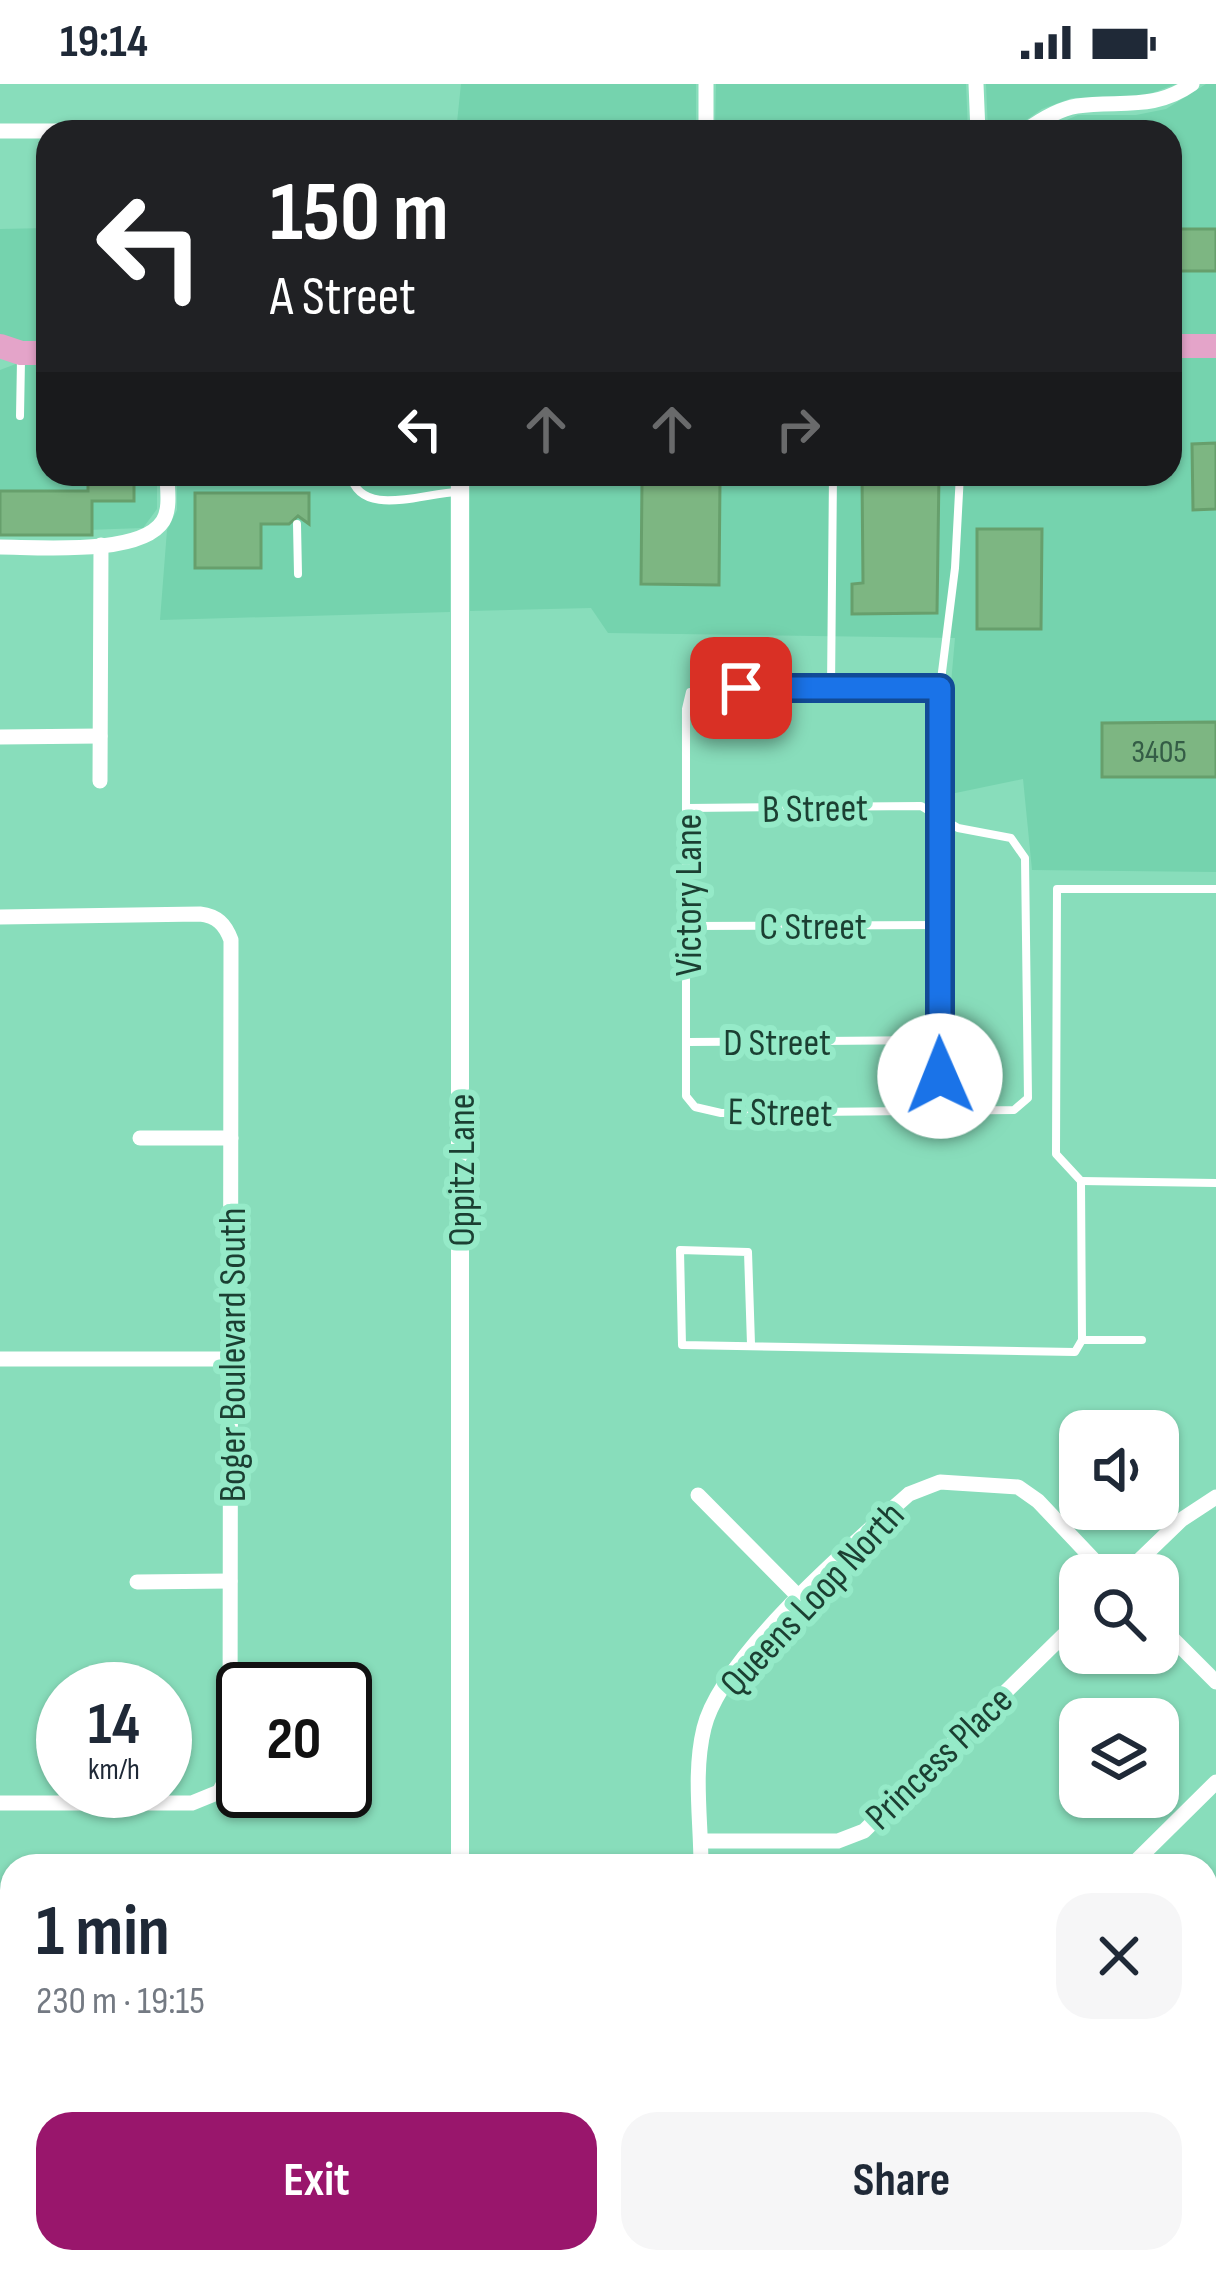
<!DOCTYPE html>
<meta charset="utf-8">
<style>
body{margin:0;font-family:"Sofia Sans Condensed",sans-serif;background:#f6f6f7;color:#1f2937;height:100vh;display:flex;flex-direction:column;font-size:45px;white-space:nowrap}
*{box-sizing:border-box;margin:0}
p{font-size:39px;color:#747a83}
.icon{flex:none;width:66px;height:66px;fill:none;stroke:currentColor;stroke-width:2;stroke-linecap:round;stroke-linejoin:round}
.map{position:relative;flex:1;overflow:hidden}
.side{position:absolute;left:0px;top:1770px;width:1218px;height:420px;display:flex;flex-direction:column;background:#fff;border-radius:36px 36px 0 0;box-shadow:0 3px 9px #0004}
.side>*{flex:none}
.guide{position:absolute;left:36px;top:36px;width:1146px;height:366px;border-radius:36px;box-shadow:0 3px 9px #0004;background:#202124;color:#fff;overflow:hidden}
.buttons{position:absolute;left:1059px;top:1326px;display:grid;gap:24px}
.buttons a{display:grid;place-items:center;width:120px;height:120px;border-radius:24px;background:#fff;box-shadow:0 3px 9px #0004;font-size:60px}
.speed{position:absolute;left:36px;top:1578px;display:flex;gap:24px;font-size:60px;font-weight:700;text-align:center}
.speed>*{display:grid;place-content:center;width:156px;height:156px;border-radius:50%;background:#fff;box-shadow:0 3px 9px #0004;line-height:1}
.speed small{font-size:30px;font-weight:400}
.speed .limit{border:6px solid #111;border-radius:18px;background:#fff;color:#111}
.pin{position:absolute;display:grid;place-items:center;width:102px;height:102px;color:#fff;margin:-51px;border-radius:24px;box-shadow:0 6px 18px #0006}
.me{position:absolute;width:132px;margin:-66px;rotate:359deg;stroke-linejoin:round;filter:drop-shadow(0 0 9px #0008)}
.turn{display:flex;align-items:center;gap:42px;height:252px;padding:0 36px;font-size:54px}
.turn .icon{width:156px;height:156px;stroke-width:2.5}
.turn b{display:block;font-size:84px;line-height:102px}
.lanes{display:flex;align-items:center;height:114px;padding:0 36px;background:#0003;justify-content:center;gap:60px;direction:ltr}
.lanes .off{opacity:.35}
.round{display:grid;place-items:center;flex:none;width:126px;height:126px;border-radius:36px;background:#f6f6f7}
.head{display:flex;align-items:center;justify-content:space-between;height:204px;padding:0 36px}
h1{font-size:72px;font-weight:700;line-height:90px}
.action{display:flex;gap:24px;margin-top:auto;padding:24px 36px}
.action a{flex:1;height:138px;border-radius:36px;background:#99166c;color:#fff;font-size:48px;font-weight:700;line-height:138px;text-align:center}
.action a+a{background:#f6f6f7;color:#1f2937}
.status{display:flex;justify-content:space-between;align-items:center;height:84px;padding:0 60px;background:#fff;direction:ltr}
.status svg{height:33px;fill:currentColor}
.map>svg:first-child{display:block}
</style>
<div class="status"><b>19:14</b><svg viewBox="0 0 49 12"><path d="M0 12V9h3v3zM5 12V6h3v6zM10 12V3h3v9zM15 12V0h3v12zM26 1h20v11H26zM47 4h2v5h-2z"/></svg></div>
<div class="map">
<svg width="1216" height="2190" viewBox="0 0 1216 2190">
<rect width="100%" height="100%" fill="#8db"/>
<g fill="#75d3ae">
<path d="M461,0H696V48H456Z"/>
<path d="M716,0H966L968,48H715Z"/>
<path d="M986,0H1176L1144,12L1072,14L1042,25L1009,48H988Z"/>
<path d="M1206,0H1216V253H1170V48H1039L1078,31H1136L1166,25Z"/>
<path d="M48,144V260H28L0,253V145Z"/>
<path d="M1170,271H1216V788L1032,786L1023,695L941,712L955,554L608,549L591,524L470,527V390H1170Z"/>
<path d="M21,278H48V390H157V425L143,444L0,449V286Z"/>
<path d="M177,390H450V528L160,536L167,446L177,426Z"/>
</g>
<g fill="#7db682" stroke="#679f6c" stroke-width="3">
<rect x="1170" y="145" width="46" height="42"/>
<path d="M1216,359V425L1193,426L1192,360Z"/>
<path d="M88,390H134V417H92V451H0V407H88Z"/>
<path d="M862,390H939L937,529L852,530V500L863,499Z"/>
<path d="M642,397L720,398L719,501L641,500Z"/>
<path d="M195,409H309V440L298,432L289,440H261V484H195Z"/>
<path d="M977,445H1042L1041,545H977Z"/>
<path d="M1216,638V693H1102V639Z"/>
</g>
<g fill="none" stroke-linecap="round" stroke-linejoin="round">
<g stroke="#fff" stroke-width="8">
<path d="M20,332L21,276"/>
<path d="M350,390C361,436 424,408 459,408"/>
<path d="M297,440L298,490"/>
<path d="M831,605L833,390"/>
<path d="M687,724L921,722L958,744L1011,754L1025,774L1028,1014L1014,1026L721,1029L695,1023L686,1012V625L690,608L940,604"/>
<path d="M688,842L939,841"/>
<path d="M688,958L938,956"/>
<path d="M941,1028L940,604L955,484L960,390"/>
<path d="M1081,1097L1216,1099"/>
<path d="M1142,1256H1082L1081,1097L1056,1070L1057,805H1216"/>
<path d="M751,1260L748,1168L680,1166L682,1261L1075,1268L1082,1256"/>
</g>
<g stroke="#fff" stroke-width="15">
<path d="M706,0V48"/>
<path d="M976,0L978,48"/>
<path d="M0,47H398"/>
<path d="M1024,48C1039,37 1058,25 1077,22C1120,16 1154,27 1192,0"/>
<path d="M0,463C38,463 141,472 163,437C171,424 167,404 167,390"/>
<path d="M0,653L100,652"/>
<path d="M100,697L101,461"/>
<path d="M0,833L200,830C217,832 225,840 231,856L230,1688L219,1708L192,1719H0"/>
<path d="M140,1054H231"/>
<path d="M0,1275H231"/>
<path d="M698,1411L800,1514"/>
<path d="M1124,1491L1181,1436L1216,1413"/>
<path d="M137,1498L230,1497"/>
<path d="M1158,1540L1216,1598"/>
<path d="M701,1757H838L864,1747L1080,1535"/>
<path d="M701,1782C701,1736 693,1689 704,1644C721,1573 853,1460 909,1410L940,1398L1018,1403L1038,1417L1108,1491"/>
<path d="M1131,1782L1216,1698"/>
<path d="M0,1941H12"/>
<path d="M1206,2005L1216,1995"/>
<path d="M706,2178L716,2190"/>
<path d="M1100,2178L1105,2190"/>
</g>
<g stroke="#fff" stroke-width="18">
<path d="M460,1782V390"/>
<path d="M455,2190L458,2178"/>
</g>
<g stroke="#e4a4c9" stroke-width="24">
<path d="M0,262L21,269H48"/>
<path d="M1170,262H1216"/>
</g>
</g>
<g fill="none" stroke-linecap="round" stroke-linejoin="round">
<defs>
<path id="route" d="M741,604H940V992"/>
</defs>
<use href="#route" stroke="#114b97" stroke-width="30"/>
<use href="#route" stroke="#1a73e8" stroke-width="21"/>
</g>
<g text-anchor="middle" stroke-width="12" stroke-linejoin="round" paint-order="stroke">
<g font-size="33" fill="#345d46">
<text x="1159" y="678">3405</text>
</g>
<g font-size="39" fill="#1b3f32" stroke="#95eac8">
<text transform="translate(815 723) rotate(-1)" y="14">B Street</text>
<text transform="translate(687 811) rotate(-90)" y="14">Victory Lane</text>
<text x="813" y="855">C Street</text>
<text x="777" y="971">D Street</text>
<text transform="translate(780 1027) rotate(1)" y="14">E Street</text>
<text transform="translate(460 1086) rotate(-90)" y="14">Oppitz Lane</text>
<text transform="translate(231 1271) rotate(-90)" y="14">Boger Boulevard South</text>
<text transform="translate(811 1514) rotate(-47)" y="14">Queens Loop North</text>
<text transform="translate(938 1673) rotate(-44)" y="14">Princess Place</text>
</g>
</g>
</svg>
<div class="buttons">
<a><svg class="icon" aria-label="sound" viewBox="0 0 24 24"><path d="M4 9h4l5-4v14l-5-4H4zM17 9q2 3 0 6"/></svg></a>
<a><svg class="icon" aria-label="search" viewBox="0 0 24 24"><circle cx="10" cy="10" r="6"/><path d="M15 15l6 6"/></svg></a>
<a><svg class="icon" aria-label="layers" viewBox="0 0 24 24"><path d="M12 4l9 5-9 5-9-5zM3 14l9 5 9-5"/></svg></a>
</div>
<div class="speed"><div>14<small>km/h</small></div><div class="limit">20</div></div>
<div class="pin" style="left:741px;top:604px;background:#d93025"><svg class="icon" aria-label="arrive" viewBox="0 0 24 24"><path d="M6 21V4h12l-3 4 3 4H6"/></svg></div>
<svg class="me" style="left:940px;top:992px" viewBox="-20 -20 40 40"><circle r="19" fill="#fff"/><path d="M0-13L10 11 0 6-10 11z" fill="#1a73e8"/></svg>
<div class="guide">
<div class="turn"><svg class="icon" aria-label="left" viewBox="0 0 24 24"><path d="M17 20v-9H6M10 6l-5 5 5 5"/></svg><div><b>150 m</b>A Street</div></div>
<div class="lanes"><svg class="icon" aria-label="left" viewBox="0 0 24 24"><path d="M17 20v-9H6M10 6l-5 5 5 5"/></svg><svg class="icon off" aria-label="ahead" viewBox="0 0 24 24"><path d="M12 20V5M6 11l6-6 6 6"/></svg><svg class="icon off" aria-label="ahead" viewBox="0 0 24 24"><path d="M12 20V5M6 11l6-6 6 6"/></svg><svg class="icon off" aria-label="right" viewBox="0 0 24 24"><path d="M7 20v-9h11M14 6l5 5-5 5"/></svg></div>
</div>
<section class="side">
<div class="head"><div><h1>1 min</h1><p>230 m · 19:15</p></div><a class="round"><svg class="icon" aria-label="close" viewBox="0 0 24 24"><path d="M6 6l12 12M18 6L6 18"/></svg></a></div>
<div class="action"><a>Exit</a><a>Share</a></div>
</section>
</div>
